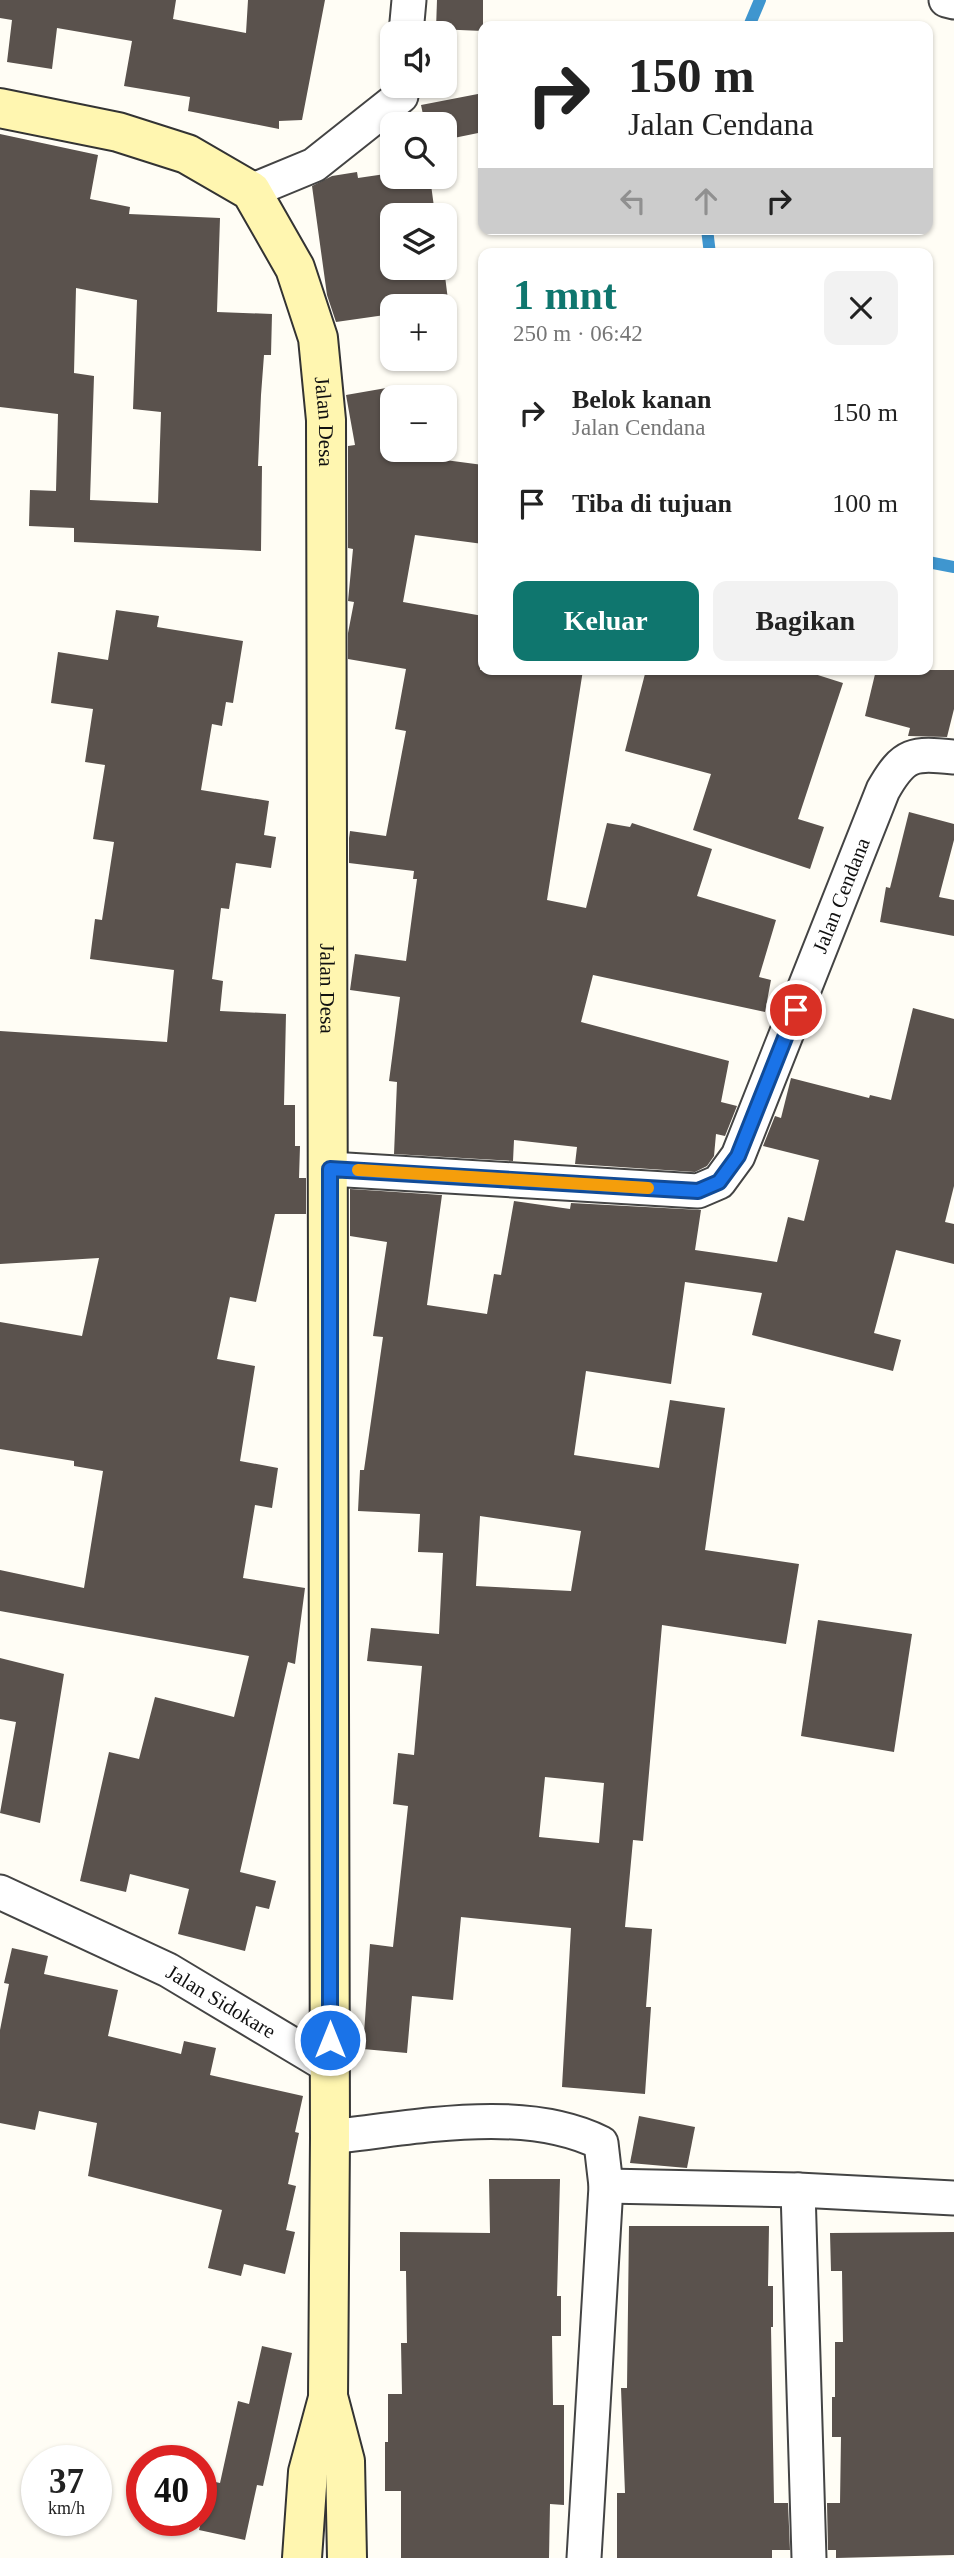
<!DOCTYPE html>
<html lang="id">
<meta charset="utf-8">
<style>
body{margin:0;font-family:Georgia,serif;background:#f2f2f2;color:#222;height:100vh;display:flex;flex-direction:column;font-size:26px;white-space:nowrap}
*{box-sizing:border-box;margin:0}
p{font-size:23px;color:#767676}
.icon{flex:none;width:38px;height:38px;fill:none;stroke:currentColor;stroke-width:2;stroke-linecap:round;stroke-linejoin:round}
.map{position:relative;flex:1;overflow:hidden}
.panel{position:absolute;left:478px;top:248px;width:455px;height:427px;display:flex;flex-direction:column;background:#fff;border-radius:14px;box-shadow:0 2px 5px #0004}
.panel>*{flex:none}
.top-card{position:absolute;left:478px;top:21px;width:455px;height:214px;border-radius:14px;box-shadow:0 2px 5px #0004;background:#fff;color:#222;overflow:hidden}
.fabs{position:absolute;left:380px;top:21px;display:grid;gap:14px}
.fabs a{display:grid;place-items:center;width:77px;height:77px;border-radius:14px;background:#fff;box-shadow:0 2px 5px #0004;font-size:35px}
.speed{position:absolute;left:21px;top:2445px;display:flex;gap:14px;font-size:35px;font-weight:700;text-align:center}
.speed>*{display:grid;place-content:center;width:91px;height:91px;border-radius:50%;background:#fff;box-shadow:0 2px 5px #0004;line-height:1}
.speed small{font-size:18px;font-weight:400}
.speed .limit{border:10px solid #d22;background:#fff;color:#111}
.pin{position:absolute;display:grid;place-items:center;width:60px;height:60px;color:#fff;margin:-30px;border:4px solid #fff;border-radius:50%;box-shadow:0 2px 7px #0007}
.me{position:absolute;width:77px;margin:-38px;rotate:0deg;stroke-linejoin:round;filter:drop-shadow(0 0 5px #0008)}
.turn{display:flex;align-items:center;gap:24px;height:147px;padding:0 35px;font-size:32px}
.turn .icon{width:91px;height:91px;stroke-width:2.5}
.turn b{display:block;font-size:49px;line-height:60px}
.lanes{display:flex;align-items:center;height:66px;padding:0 35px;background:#0003;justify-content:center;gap:35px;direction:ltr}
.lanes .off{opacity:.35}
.round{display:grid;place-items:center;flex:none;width:74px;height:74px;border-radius:14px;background:#f2f2f2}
.headline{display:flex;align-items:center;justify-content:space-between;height:119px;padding:0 35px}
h1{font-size:42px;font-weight:700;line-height:52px;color:#0f766e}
.button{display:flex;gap:14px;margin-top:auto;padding:14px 35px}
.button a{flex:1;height:80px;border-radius:14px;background:#0f766e;color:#fff;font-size:28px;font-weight:700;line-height:80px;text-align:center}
.button a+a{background:#f2f2f2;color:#222}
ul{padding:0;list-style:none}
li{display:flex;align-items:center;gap:21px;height:91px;padding:0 35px}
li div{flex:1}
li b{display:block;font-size:26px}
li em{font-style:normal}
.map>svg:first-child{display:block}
</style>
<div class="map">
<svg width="954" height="2558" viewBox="0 0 954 2558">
<rect width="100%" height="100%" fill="#fffdf5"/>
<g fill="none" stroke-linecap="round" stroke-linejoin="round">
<g stroke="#3f96cf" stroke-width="12">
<path d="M749,26L760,0"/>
<path d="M707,229L710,254"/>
<path d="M928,562L954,567"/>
</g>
</g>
<g fill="#5a524d" fill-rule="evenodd">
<path d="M0,0H176L173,19L246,33L248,0H325L302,120L279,121V129L188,111L190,97L124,86L132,41L57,28L52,69L7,62L12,20L0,18Z"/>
<path d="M437,0H483V31L436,29Z"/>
<path d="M483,93V132L444,140V124H425L421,105Z"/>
<path d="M0,134L98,155L90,199L130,207L129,214L220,218L217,312L272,314L271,355H264L261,395L258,466H262L261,551L74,542V528L29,526L30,490L56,491L58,414L0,407ZM76,288L137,300L133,409L161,412L158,503L90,500L94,376L74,373Z"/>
<path d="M357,172L358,178L392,173V177H430L434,207L392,212V268H444L449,308L392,306V314L336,322L327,295L312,186L332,176Z"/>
<path d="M392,387V453L483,465V544L415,535L403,602L483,616L480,670H583L547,900L586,908L607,823L630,827L632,823L712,849L697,896L776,920L759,977L771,980L765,1012L593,975L581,1022L729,1061L721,1102L737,1106L725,1136L716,1134L714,1156L707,1166L695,1172L575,1164L577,1147L514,1140L513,1161L394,1154L397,1082L389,1081L400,997L350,990L355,954L406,961L417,879H413L414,871L349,863V838L350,831L386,836L406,731L395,729L406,669L348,659V633L354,602L348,601L353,549L348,548V446L355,445L346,395Z"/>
<path d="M116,610L159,616L157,627L243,641L233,703L226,702L222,726L212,724L201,790L269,801L264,835L276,837L271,868L236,863L229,909L221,908L212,979L223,981L220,1011L286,1014L284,1105H295V1146H300L299,1178H306V1214H275L256,1302L230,1297L217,1359L255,1366L240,1461L278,1468L272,1508L255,1505L243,1578L305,1588L295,1664L288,1662L240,1872L276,1881L269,1909L256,1906L245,1951L178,1934L189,1889L130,1874L126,1892L80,1881L109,1752L139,1759L155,1697L234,1717L249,1656L0,1611V1570L84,1588L103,1471L74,1466V1461L0,1449V1322L82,1336L99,1258L0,1264V1031L167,1042L174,970L90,959L95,919L102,920L114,842L93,839L105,765L85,762L93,709L51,703L58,652L108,660Z"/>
<path d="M646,670H802L843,683L798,819L824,827L810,869L693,830L711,774L625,751Z"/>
<path d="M876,670H954V709L947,737L908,736L910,728L865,716Z"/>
<path d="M909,812L954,824V840L939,897L954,900V936L880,922L886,887L890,888Z"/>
<path d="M913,1008L954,1019V1186L945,1222L954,1224V1264L896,1250L874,1333L901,1340L893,1371L752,1335L762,1293L685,1282L671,1384L586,1371L574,1455L659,1468L670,1400L725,1408L705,1550L799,1564L786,1644L662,1625L643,1841L633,1840L625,1927L652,1929L646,2007H651L645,2094L562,2087L571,1928L461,1917L453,2000L412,1996L407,2053L363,2049L370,1944L393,1947L408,1806L393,1804L398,1753L414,1755L422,1666L367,1661L371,1628L439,1634L443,1553L418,1552L420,1514L358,1511L360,1470H364L383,1337L373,1336L387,1242L350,1236V1189L442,1195L427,1305L487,1314L494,1274L501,1275L514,1201L570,1209L571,1203L701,1210L695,1250L777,1262L788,1217L804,1221L819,1160L763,1146L775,1116L781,1118L791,1078L869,1098L870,1095L891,1100ZM480,1516L581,1531L571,1591L476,1586ZM545,1777L604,1783L599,1843L539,1837Z"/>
<path d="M818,1620L912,1634L894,1752L801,1736Z"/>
<path d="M0,1658L64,1674L40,1823L0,1813L16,1722L0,1719Z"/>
<path d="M12,1948L48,1956L44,1974L118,1990L108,2036L181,2054L184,2041L216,2048L210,2075L303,2096L295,2132L299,2133L288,2184L296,2186L286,2230L295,2232L285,2274L244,2264L241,2276L208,2268L222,2210L88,2176L97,2123L39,2111L35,2130L0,2123V2030L9,1984L4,1983Z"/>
<path d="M639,2116L695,2127L687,2168L630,2163Z"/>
<path d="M489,2179H560L557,2296H561V2336H552L553,2405H564V2505L550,2504L549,2558H401V2491H385V2442H388V2394H402L401,2343H407L406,2271H400V2232L490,2233Z"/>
<path d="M629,2226H769L768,2286H773V2327H771L774,2503H788L790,2550H772V2558H617V2493H625L621,2388H627Z"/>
<path d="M954,2232V2555L836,2558V2550H828L827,2503H840L841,2437H832V2397H835V2342H843L842,2271H831L830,2233Z"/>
<path d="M262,2346L292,2353L263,2486L257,2485L245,2540L199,2530L211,2481L220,2483L238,2401L249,2404Z"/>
</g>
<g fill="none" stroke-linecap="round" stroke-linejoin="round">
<defs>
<g id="street">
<path d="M946,0L954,2"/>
<path d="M406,33L409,0"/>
<path d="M251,191L314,165L401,96L402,86"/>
<path id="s1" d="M330,1169L698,1191L719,1182L738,1156L883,790C904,753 913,753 954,757"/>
<path id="s2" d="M0,1892L168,1970L330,2067"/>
<path d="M330,2137C414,2128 523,2104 601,2143L606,2186L584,2558"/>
<path d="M606,2186L798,2190L954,2198"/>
<path d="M798,2190L809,2558"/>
</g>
<g id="secondary">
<path id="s3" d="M0,108L118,132L187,154L251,191L295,268L318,338L326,420L330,2137L328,2398L308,2472L302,2558"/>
<path d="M329,2400L345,2461L347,2558"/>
</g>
</defs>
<use href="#street" stroke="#444" stroke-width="37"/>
<use href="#secondary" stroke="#333" stroke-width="42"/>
<use href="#street" stroke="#fff" stroke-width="33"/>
<use href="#secondary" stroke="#fff6b0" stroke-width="38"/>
</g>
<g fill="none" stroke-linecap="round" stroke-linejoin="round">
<defs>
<path id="route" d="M330,2040V1169L698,1191L719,1182L738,1156L796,1010"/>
</defs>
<use href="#route" stroke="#114b97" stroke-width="18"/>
<use href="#route" stroke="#1a73e8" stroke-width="12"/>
<path stroke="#f59e0b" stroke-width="12" d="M358,1170L648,1188"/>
</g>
<g text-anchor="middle" stroke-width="7" stroke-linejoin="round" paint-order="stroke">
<g font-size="21" fill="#111" stroke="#fff">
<text dy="7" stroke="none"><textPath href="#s3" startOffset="513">Jalan Desa</textPath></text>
<text dy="7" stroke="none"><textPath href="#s1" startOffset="704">Jalan Cendana</textPath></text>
<text dy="7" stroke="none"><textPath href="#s3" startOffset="1080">Jalan Desa</textPath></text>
<text dy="7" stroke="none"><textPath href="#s2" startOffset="247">Jalan Sidokare</textPath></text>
</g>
</g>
</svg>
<div class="fabs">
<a><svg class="icon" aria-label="sound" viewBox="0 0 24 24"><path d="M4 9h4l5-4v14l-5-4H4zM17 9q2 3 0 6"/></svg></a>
<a><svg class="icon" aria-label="search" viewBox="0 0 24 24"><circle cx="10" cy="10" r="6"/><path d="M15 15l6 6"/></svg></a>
<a><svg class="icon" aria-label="layers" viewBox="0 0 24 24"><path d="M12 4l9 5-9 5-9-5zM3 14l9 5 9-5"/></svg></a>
<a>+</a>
<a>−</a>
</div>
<div class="speed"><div>37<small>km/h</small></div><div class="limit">40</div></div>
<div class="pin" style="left:796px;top:1010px;background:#d93025"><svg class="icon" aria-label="arrive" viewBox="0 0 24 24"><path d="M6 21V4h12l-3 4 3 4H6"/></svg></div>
<svg class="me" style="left:330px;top:2040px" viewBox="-20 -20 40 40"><circle r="17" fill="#1a73e8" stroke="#fff" stroke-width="3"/><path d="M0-11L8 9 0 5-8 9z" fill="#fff"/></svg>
<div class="top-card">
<div class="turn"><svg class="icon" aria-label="right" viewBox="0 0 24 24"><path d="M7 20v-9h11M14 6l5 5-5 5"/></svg><div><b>150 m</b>Jalan Cendana</div></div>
<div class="lanes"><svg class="icon off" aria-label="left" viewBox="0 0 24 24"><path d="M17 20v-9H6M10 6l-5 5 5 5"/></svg><svg class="icon off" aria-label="ahead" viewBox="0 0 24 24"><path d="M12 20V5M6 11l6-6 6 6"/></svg><svg class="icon" aria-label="right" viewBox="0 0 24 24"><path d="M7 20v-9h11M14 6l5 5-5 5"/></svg></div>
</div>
<section class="panel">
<div class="headline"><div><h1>1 mnt</h1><p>250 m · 06:42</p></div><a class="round"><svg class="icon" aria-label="close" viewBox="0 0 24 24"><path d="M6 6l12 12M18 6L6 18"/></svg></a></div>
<ul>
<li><svg class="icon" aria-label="right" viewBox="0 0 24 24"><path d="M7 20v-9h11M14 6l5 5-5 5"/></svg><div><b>Belok kanan</b><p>Jalan Cendana</p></div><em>150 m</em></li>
<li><svg class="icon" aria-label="arrive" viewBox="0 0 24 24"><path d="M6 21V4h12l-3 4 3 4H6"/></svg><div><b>Tiba di tujuan</b></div><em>100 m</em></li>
</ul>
<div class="button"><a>Keluar</a><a>Bagikan</a></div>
</section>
</div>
